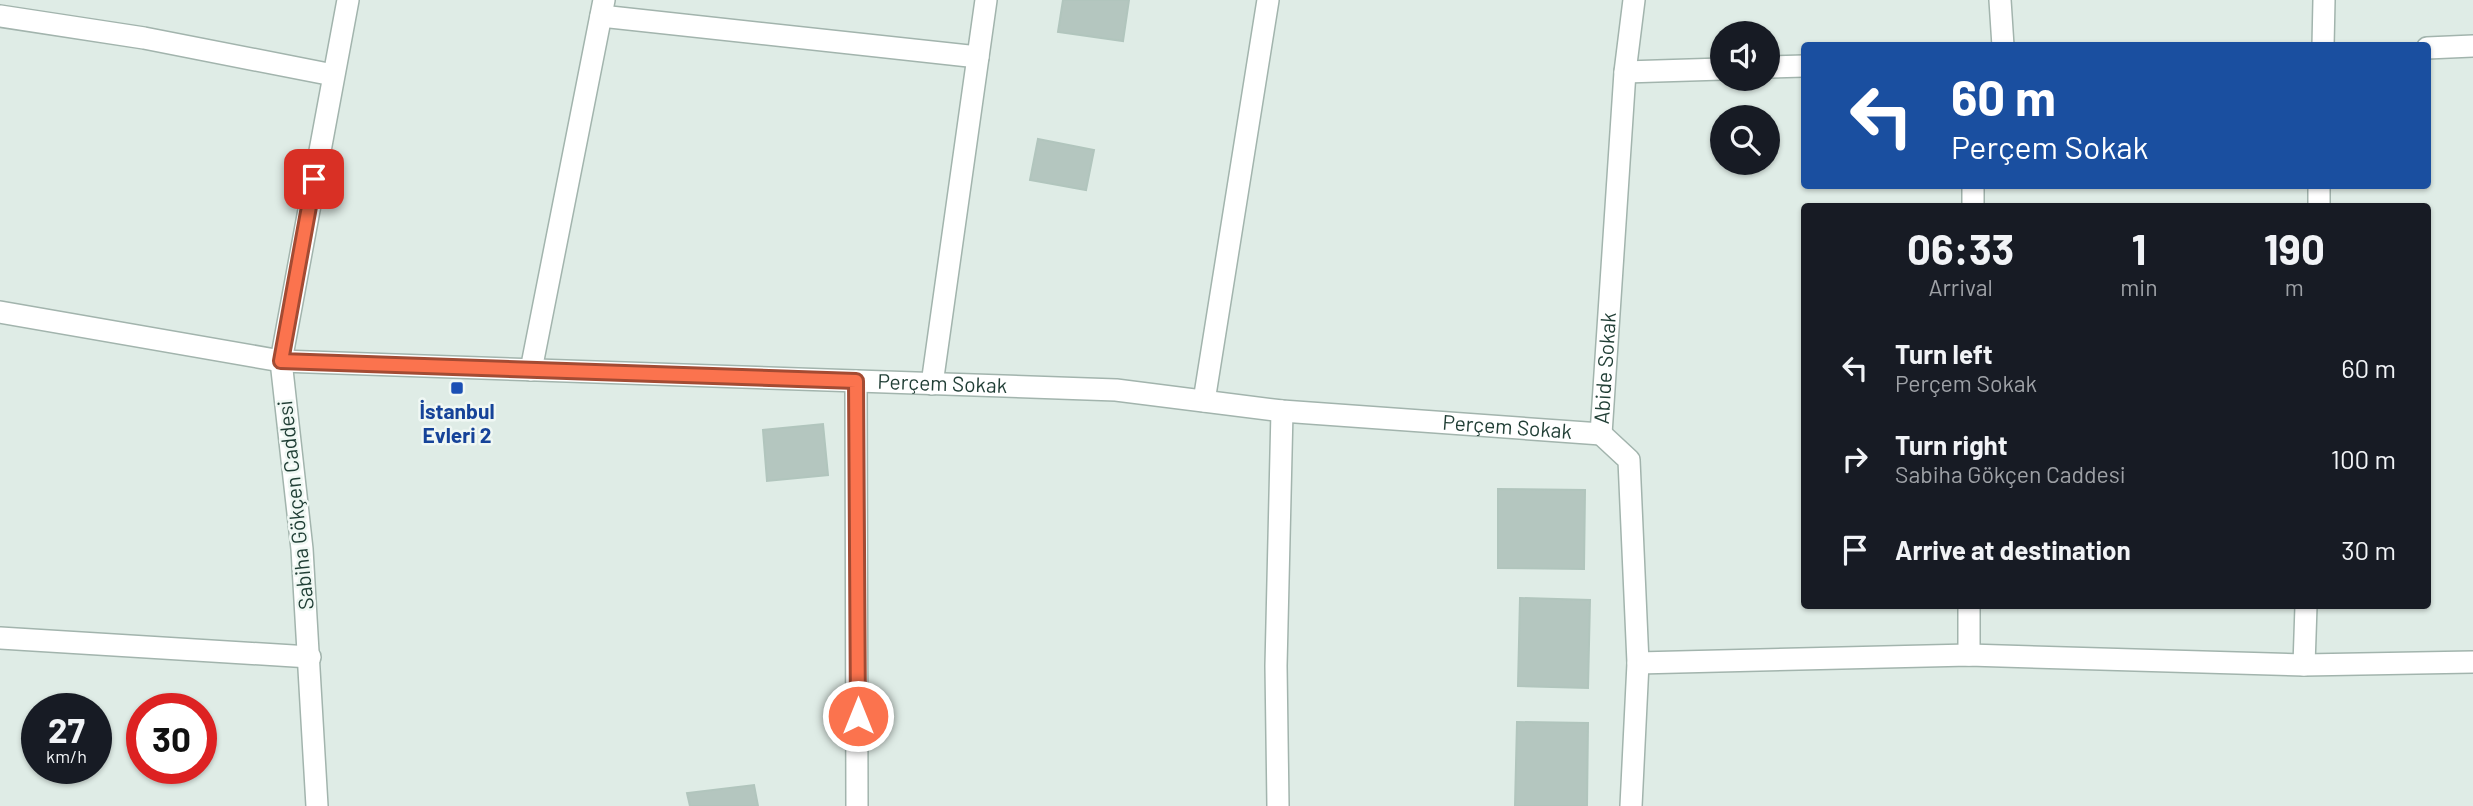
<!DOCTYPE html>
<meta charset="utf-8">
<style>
body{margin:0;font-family:Barlow,sans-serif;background:#242831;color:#f1f3f6;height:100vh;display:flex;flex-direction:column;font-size:26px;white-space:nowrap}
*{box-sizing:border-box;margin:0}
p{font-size:23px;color:#9ea1a6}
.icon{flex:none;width:38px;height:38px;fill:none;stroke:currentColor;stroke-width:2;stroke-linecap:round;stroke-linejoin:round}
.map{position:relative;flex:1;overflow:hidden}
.details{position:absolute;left:1801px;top:203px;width:630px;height:406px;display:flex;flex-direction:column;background:#171b24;border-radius:7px;box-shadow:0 2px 5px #0004}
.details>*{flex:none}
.hud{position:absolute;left:1801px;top:42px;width:630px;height:147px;border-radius:7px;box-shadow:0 2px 5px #0004;background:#1a4fa0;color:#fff;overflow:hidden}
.buttons{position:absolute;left:1710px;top:21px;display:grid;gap:14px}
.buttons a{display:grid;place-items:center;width:70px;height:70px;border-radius:50%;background:#171b24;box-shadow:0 2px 5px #0004;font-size:35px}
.speed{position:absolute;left:21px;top:693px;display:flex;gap:14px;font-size:35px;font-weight:700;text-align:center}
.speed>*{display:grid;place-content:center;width:91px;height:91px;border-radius:50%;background:#171b24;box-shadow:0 2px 5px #0004;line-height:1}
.speed small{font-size:18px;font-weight:400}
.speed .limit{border:10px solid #d22;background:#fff;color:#111}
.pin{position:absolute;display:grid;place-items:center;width:60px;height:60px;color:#fff;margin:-30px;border-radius:14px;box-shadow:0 4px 10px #0006}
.me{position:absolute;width:77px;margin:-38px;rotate:0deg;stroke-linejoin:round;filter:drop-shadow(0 0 5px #0008)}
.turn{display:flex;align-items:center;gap:24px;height:147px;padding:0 35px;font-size:32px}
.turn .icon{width:91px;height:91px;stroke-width:2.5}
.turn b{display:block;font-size:49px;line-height:60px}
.eta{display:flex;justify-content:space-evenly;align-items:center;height:119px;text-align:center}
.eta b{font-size:42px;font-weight:700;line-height:49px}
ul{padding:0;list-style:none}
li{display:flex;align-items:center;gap:21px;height:91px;padding:0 35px}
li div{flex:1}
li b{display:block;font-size:26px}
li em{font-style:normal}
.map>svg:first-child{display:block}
</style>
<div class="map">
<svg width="2473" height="806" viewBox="0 0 2473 806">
<rect width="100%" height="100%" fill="#dfece6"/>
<g fill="#b4c6bf" stroke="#b1c5bd" stroke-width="2">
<path d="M1063,0H1129L1123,41L1058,32Z"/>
<path d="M1038,139L1094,150L1086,190L1030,180Z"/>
<path d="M823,424L828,475L767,481L763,430Z"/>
<path d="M1498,489L1585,490L1584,569L1498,568Z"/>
<path d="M1520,598L1590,600L1588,688L1518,686Z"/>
<path d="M1517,722L1588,723L1587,806H1515Z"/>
<path d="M754,785L758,806H690L687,793Z"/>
</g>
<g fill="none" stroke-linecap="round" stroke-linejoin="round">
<defs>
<g id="minor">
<path d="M2000,0L2003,46"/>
<path d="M0,16L144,38L333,75"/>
<path d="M601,16L978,57"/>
<path d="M2323,46L2324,0"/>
<path d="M2427,48L2473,46"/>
<path d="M1768,67L1804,66"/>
<path d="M1625,72L1722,69"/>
<path d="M1973,206V186"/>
<path d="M2319,206V186"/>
<path id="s1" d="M0,312L281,361L1116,390L1282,411L1601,434"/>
<path d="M531,370L604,0"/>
<path d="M856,381L857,806"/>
<path d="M932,384L986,0"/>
<path d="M1204,401L1268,0"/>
<path id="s2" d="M1601,434L1625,72L1634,0"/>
<path d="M1601,434L1629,460L1638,663L1631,806"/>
<path d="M0,638L310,657"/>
<path d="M1969,655V606"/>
<path d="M1638,663L1969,655L2304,665L2473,662"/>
<path d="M2304,665L2306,606"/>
<path d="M317,806L302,549L281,361L348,0"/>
<path d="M1278,806L1276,666L1282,411"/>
</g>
</defs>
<use href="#minor" stroke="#a2b4ad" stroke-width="24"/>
<use href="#minor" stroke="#fff" stroke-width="21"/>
</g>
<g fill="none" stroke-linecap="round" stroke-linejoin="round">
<defs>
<path id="route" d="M314,179L281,361L856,381L858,716"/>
</defs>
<use href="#route" stroke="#a34b33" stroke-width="18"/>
<use href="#route" stroke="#fb734e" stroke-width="12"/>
</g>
<rect fill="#1a4fb4" stroke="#f0f8f4" stroke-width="2.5" x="450" y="381" width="14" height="14" rx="3.5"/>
<g text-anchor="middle" stroke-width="5" stroke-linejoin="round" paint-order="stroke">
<g font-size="21" fill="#1f3d34" stroke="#f0f8f4">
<text dy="7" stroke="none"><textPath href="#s2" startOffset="66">Abide Sokak</textPath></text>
<text dy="7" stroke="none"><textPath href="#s1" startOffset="947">Perçem Sokak</textPath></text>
<text dy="7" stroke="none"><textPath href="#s1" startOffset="1514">Perçem Sokak</textPath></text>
<text transform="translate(296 505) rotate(-96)" y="7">Sabiha Gökçen Caddesi</text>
</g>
<g font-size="21" font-weight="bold" fill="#164399" stroke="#f0f8f4">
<text x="457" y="419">İstanbul<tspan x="457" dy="24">Evleri 2</tspan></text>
</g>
</g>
</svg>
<div class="buttons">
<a><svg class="icon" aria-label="sound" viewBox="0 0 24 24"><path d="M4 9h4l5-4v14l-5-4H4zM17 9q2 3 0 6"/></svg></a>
<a><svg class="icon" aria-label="search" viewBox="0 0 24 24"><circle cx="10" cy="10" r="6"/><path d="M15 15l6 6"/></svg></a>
</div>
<div class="speed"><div>27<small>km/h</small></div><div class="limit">30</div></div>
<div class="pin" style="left:314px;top:179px;background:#d93025"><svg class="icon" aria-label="arrive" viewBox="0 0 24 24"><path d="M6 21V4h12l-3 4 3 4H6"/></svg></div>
<svg class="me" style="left:858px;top:716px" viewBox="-20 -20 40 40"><circle r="17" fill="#fb734e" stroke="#fff" stroke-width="3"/><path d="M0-11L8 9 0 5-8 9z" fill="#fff"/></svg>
<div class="hud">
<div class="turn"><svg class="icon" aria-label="left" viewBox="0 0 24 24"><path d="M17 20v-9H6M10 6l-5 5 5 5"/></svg><div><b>60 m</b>Perçem Sokak</div></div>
</div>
<section class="details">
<div class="eta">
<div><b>06:33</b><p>Arrival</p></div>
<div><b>1</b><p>min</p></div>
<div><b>190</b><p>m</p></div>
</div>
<ul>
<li><svg class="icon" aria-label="left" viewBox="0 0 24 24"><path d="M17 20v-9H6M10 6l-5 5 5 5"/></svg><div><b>Turn left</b><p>Perçem Sokak</p></div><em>60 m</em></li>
<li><svg class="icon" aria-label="right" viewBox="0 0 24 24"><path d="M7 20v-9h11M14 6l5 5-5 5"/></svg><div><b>Turn right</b><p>Sabiha Gökçen Caddesi</p></div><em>100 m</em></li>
<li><svg class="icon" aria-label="arrive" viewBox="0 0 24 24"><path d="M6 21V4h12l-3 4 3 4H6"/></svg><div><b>Arrive at destination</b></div><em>30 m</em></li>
</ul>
</section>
</div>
